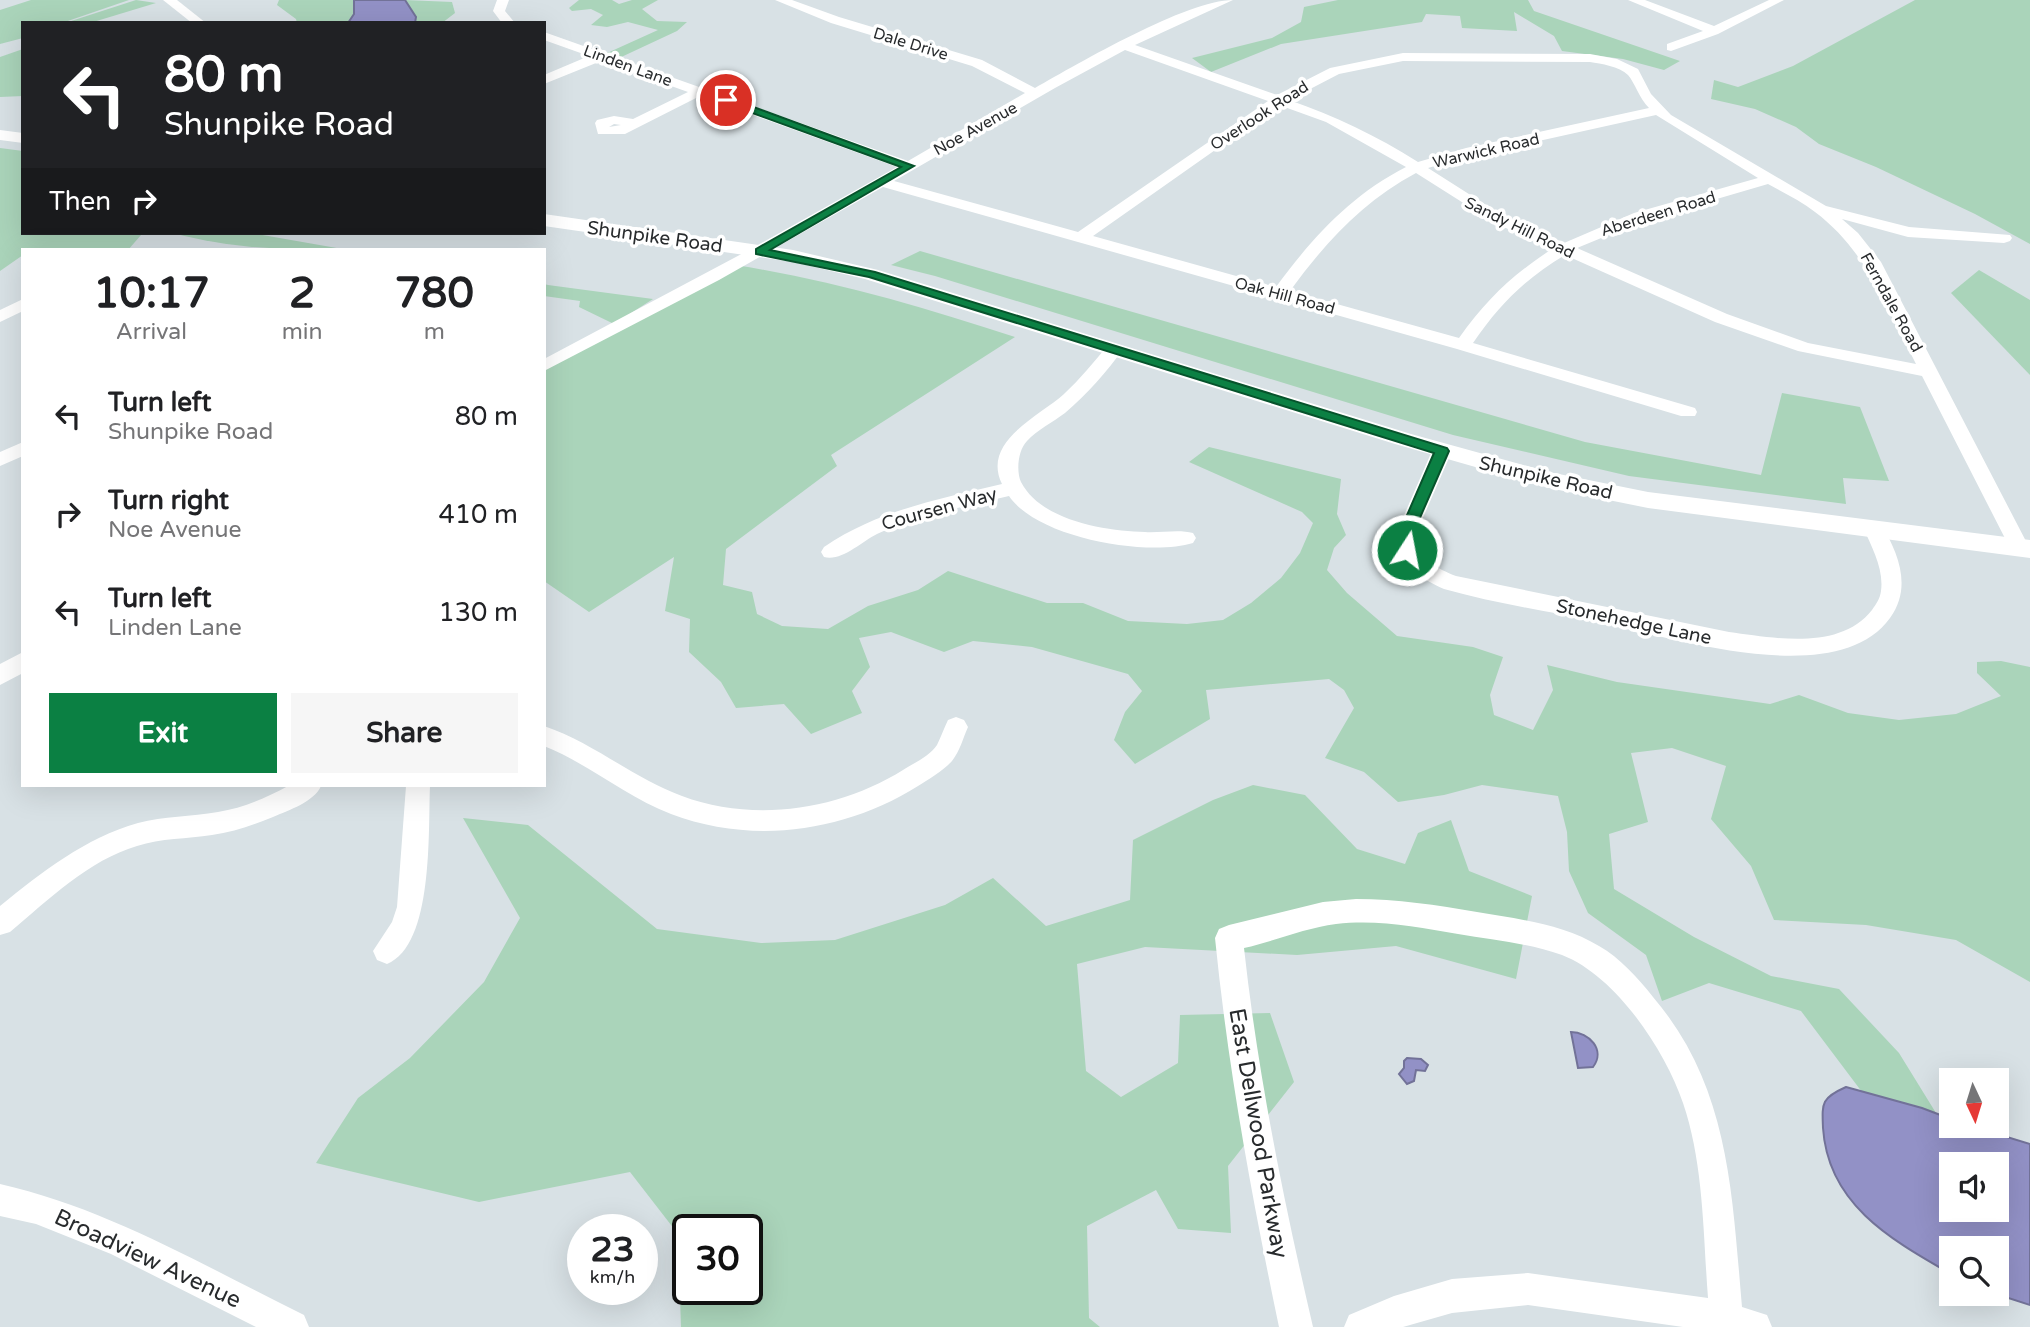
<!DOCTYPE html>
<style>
body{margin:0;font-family:"Varela Round",sans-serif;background:#f6f6f6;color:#202124;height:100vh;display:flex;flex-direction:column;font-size:26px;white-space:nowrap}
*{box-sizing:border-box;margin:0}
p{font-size:23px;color:#757577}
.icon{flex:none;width:38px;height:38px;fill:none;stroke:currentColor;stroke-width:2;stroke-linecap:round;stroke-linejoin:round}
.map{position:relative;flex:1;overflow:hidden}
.side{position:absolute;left:21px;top:248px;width:525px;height:539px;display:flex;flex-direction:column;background:#fff;border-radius:0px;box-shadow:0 7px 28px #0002}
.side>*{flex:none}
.hud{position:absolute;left:21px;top:21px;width:525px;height:214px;border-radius:0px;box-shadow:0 7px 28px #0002;background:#202124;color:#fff;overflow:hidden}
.needle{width:46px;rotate:176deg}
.buttons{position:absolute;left:1939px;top:1068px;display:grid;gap:14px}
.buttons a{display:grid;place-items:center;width:70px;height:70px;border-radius:0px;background:#fff;box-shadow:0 7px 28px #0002;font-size:35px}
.speed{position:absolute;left:567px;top:1214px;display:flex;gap:14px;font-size:35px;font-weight:700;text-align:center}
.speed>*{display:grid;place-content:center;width:91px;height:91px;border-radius:50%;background:#fff;box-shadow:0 7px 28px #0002;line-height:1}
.speed small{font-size:18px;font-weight:400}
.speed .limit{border:4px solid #111;border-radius:10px;background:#fff;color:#111}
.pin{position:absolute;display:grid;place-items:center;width:60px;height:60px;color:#fff;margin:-30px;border:4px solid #fff;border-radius:50%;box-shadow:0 2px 7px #0007}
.me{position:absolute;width:77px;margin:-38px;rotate:11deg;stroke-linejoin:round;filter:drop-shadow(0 0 5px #0008)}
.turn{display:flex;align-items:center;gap:24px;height:147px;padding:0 28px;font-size:32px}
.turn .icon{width:91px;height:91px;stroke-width:2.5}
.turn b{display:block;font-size:49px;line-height:60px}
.then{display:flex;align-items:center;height:66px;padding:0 28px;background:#0003;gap:14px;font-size:26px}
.eta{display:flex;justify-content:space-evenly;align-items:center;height:119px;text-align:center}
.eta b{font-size:42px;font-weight:700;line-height:49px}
.cta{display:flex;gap:14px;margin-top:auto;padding:14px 28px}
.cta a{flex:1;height:80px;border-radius:0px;background:#0b8043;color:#fff;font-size:28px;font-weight:700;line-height:80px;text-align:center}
.cta a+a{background:#f6f6f6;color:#202124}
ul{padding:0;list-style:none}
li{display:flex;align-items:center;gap:21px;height:98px;padding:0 28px}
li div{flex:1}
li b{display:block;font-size:26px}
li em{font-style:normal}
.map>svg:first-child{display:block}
</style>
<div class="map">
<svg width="2030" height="1327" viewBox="0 0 2030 1327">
<rect width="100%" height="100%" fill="#d8e1e5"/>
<g fill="#aad4ba" fill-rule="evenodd">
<path d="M31,0H129L62,23H23V38L0,44V10Z"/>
<path d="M136,0L156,3L90,23H65Z"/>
<path d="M279,0H354V14L348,23H297L296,19L277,5Z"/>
<path d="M405,0L452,2L455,13L442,23H415L416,17Z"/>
<path d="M579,0H612L619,4L632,0H658L642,9L657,21L687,22L677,31L617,59L605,54L658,30L628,22L607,27L591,25L603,15L591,9L572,11L569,8Z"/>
<path d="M1338,0H1528L1534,11L1680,61L1664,70L1623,59L1562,51L1554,36L1514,12L1517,31L1462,28L1460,16L1426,14L1422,22L1281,44L1211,72L1192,58L1272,38L1301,22L1304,7Z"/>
<path d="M1915,0H2030V244L1975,214L1876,167L1819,144L1796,127L1755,109L1711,99L1714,80L1738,87L1793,66Z"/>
<path d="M23,49V96L0,97V57Z"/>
<path d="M0,148L23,151V233H157L141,235L128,250H23V255L0,271Z"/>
<path d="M173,233H251L348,250C288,250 231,249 173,233Z"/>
<path d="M920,251L1585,442L1761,475L1782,393L1860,407L1889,481L1843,478L1846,504L1629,476L1453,435L935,276L891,265Z"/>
<path d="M735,265C831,280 923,307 1015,337L831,455L837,466L726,549L723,585L752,592L757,614L782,626L828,629L868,606L918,590L948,571L1047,603H1083L1128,621L1187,624L1223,620L1251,603L1281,578L1300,553L1313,523L1302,512L1189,462L1209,447L1341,479L1337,514L1346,535L1334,548L1327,570L1347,593L1397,636L1473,647L1503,657L1490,695L1494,715L1533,730L1553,690L1547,665L1617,682L1770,704L1799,695L1848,713L1899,720L1956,714L2001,696L1977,673V662L2001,661L2030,667V982L1956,940L1866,925L1774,920L1751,866L1711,819L1726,766L1672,748L1631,753L1648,822L1609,834L1614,889L1694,937L1771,976L1839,989L1899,1053L1936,1113L1862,1092L1801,1011L1709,983L1662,1001L1646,955L1588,913L1569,871L1567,832L1558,796L1482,785L1444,795L1398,802L1364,772L1325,758L1354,708L1344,690L1329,679L1206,690L1210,719L1135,764L1114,740L1125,712L1142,691L1128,674L1032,647L973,641L944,652L891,632L859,638L870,667L852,691L862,713L811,734L784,704L736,708L721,682L689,652L690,619L665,611L674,557L589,612L544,581V369Z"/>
<path d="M1979,270L2030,300V375L1951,293Z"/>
<path d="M544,284L548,285L653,299L614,324L579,307L580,301L544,296Z"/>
<path d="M1253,785L1305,795L1357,849L1405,864L1418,833L1451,820L1469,871L1532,896L1516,979L1396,946L1297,955L1145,947L1077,964L1086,1071L1121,1097L1178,1063L1180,1015L1270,1013L1294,1082L1228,1166L1231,1233L1178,1229L1156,1190L1087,1226L1089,1318L1100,1327H681L678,1234L630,1172L479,1202L316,1163L358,1098L410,1058L484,982L520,918L463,818L528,825L657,929L761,943L835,940L945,905L993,878L1046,926L1130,900L1133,840L1213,800ZM688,1230H747V1290H688Z"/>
</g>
<g fill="#9291c6" stroke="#727298" stroke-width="2" fill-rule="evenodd">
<path d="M354,0H405L416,17L415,23H348L354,14Z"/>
<path d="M1571,1032C1589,1032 1606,1050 1593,1067L1578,1068Z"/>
<path d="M1407,1058L1421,1059L1428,1065L1425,1071L1416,1070L1414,1081L1407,1084L1399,1074L1404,1068V1061Z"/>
<path d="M1846,1087L1922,1108L1951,1119V1125H1968L2030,1144V1305L1993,1293H1997V1248H1951V1274C1892,1240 1828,1205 1823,1128C1822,1103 1821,1098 1846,1087ZM1951,1164H1997V1209H1951Z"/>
</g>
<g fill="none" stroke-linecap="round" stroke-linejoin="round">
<g fill="#fff" fill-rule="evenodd">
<path d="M163,0H177L206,23H192Z"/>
<path d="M497,0H509L505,11L515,23H502L493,11Z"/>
<path d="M775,0H792L839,17L982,60L1035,88C1079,63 1187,0 1233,0L1135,45L1277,95L1330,68L1403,53L1590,54L1617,59L1638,69L1651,94L1671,115L1826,206L1909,227L2010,235L2012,238L2010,241L2004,243L1908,237L1842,219L1858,233L1881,262L2029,547L2026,552L2019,554L2012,552L1922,376L1798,351L1715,322L1565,255C1525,279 1500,304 1473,343L1695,408L1697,412L1695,416H1681L1457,349L883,187L719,280L544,371V359L749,250L897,167L700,96L625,134H598L595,123L597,120L614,116L633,119L688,92L601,61L544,84V75L589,56L544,40V32L908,161L1025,93L972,66L831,23ZM1125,50L1268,101L1078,232L894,181L1055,88ZM1403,61L1590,62C1601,64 1619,66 1628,75C1635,83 1639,98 1649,108L1466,148L1418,162C1377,136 1335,116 1289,100L1339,74ZM1279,105L1326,122L1406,167C1351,195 1312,238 1276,287L1093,236ZM1656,115L1758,178L1634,213L1564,243L1505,217L1428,168L1466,157ZM614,124L621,125L609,127ZM1416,173L1495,223L1552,249C1511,276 1487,299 1459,338L1290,291C1325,243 1363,201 1416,173ZM1768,184C1784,193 1801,201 1815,212C1866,250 1888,309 1916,364L1808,343L1727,314L1577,248L1645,220Z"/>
<path d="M1628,0H1645L1714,26L1769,0H1784L1718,34L1671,51L1667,50V44L1703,31Z"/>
<path d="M23,299V311L0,322V310Z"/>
<path d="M1114,344L1123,349C1107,372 1087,394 1065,413C1053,422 1037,430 1027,441C1018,450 1016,471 1021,482C1041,521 1106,531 1145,532C1161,533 1179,529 1193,533L1196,538L1193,543C1147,557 1037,538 1009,496C965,507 918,514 877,534C861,542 841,562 824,557L821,552L824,547C878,510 940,499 1002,484C981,441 1040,416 1064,394C1080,379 1094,362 1108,345Z"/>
<path d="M23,442V456L0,466V452Z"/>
<path d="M1442,445L1449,447L1452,451L1415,536C1416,558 1438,569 1456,576L1729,632C1774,638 1840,651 1872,610C1876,604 1880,599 1881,591C1884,569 1872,548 1864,529L1867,524L1874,522L1881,524C1899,554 1912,588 1890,618C1837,692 1670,637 1596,621C1546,611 1493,603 1444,589C1423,580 1394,563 1395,536L1432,451L1435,447Z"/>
<path d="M23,652V673L0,685V664Z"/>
<path d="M956,717L964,720L968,727C963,738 960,751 952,761C943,771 929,779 918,786C845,832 752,845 671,814C626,797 589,764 544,746V726C594,743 633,778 682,796C754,823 839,810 903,770C914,763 930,756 937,745C941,737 944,728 948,720Z"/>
<path d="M288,786H321C314,802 289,810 273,817C253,825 233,832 212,835C187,839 161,838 137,846C89,860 48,900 10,932L0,935V906C42,872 85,838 138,823C164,816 191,817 218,812C243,808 266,798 288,786Z"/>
<path d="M406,786H430C428,830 434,945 387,964L377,960L373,951L392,922L397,907Z"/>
<path d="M1356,899C1397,899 1437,905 1477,912C1518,919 1563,924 1599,946C1620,958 1638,978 1653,997C1730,1087 1732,1194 1742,1307L1767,1315L1772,1327H1683L1528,1305L1452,1313L1403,1327H1344L1349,1315L1394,1296L1452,1279L1528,1273L1708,1298C1703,1234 1704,1165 1683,1103C1665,1050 1616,976 1562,955C1529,943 1492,940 1458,934C1418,927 1377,919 1336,924C1305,928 1275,941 1244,948C1258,1076 1284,1202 1313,1327H1279C1252,1198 1228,1069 1215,938L1219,929L1229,925L1323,902Z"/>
<path d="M0,1184C107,1208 206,1267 304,1315L309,1327H256L111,1254L36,1224L0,1216Z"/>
</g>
<g fill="#fff" fill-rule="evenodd">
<path d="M0,130L23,133V143L0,140Z"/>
<path d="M544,214L793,250L878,270L1411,434L1549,472L1648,492L2030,540V558L1648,508L1549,488L1395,444L865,279L793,262L544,226Z"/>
</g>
</g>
<path fill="#0b8043" stroke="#07532c" stroke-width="2" d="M722,98H729L914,166L770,250L875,272L1447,448L1449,451L1412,536L1414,550L1412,553H1402L1398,536L1434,453L869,277L756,254V249L901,167L722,102Z"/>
<g text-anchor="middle" stroke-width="7" stroke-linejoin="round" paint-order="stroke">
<g font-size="16" fill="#282b2d" stroke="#fff">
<text transform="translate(911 43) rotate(17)" y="6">Dale Drive</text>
<text transform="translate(628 65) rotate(20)" y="6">Linden Lane</text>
<text transform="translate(1259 115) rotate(-33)" y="6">Overlook Road</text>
<text transform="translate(975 128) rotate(-29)" y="6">Noe Avenue</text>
<text transform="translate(1486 150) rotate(-13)" y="6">Warwick Road</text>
<text transform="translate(1658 213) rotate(-17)" y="6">Aberdeen Road</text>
<text transform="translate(1520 227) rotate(26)" y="6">Sandy Hill Road</text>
<text transform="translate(1285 295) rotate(15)" y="6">Oak Hill Road</text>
<text transform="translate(1892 302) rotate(61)" y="6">Ferndale Road</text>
</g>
<g font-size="19" fill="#282b2d" stroke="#fff">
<text transform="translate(655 236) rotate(8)" y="7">Shunpike Road</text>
<text transform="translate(1546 477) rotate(13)" y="7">Shunpike Road</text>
<text transform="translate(939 508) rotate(-15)" y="7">Coursen Way</text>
<text transform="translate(1634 621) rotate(12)" y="7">Stonehedge Lane</text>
</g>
<g font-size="23" fill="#282b2d" stroke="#fff">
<text transform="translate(1259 1133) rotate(80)" y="8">East Dellwood Parkway</text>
<text transform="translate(148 1258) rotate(25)" y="8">Broadview Avenue</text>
</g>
</g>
</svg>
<div class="buttons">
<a><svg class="needle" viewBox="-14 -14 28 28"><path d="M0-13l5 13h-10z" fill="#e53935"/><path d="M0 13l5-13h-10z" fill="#757577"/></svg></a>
<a><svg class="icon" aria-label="sound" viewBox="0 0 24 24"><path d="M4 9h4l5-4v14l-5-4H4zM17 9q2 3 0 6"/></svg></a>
<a><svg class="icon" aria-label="search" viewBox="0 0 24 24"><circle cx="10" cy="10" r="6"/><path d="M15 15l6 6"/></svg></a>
</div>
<div class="speed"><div>23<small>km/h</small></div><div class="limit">30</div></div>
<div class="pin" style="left:726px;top:100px;background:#d93025"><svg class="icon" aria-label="arrive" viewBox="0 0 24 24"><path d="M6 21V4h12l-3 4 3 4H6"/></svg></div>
<svg class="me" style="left:1407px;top:550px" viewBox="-20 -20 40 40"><circle r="17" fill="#0b8043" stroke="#fff" stroke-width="3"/><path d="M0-11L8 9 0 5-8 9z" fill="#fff"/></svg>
<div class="hud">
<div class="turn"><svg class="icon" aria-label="left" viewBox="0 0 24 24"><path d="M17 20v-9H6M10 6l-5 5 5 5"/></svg><div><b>80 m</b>Shunpike Road</div></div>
<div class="then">Then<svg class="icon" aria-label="right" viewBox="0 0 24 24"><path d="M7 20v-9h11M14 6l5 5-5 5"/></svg></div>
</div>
<section class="side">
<div class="eta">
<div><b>10:17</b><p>Arrival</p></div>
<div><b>2</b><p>min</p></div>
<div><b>780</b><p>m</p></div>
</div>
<ul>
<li><svg class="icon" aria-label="left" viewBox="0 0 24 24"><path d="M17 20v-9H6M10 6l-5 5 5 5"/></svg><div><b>Turn left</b><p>Shunpike Road</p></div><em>80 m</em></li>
<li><svg class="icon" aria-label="right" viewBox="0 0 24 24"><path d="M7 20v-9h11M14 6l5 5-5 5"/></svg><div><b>Turn right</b><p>Noe Avenue</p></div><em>410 m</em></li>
<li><svg class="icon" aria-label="left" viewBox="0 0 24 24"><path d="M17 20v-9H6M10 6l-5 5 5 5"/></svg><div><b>Turn left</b><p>Linden Lane</p></div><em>130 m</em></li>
</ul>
<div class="cta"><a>Exit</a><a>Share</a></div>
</section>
</div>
